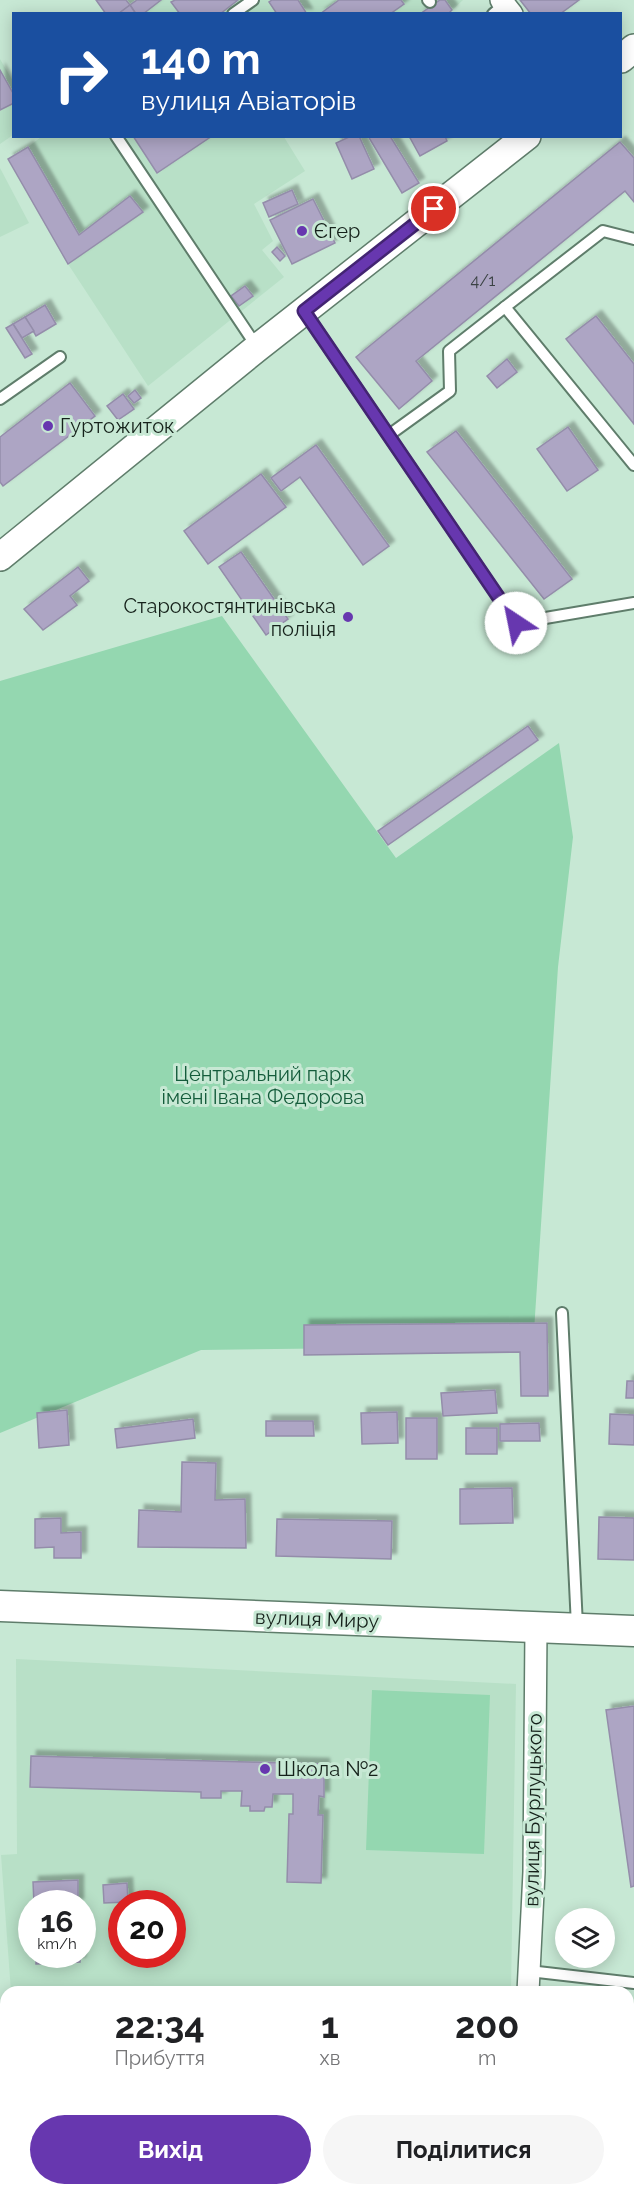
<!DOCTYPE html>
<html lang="uk">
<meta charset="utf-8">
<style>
body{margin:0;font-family:Raleway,sans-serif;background:#f6f6f6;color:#202124;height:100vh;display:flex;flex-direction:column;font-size:22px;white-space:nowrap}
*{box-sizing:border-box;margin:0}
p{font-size:20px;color:#757577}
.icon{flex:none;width:33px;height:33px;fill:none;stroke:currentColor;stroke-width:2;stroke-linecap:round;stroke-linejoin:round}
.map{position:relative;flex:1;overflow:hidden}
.panel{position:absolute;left:0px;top:1986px;width:634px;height:210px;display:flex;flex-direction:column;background:#fff;border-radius:18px 18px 0 0;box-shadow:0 3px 15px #0003}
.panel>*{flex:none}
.banner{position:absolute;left:12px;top:12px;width:610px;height:126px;border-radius:0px;box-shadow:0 3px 15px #0003;background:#1a4fa0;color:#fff;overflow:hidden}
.fabs{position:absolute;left:555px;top:1908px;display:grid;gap:12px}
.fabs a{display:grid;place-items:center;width:60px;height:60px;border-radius:50%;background:#fff;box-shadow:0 3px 15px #0003;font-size:30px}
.speed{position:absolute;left:18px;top:1890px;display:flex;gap:12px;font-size:30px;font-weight:700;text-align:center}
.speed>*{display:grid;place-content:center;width:78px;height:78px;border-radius:50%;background:#fff;box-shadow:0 3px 15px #0003;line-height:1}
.speed small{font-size:15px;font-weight:400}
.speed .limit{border:9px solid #d22;background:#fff;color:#111}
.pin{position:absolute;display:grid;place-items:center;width:51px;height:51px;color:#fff;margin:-26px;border:3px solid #fff;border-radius:50%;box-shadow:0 2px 6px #0007}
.me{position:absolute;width:66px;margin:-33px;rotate:326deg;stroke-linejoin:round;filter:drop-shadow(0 0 4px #0008)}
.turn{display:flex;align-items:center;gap:21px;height:126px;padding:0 30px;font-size:27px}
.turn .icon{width:78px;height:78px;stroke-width:2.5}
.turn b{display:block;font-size:42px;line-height:51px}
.eta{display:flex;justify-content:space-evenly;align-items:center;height:102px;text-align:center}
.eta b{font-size:36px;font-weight:700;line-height:42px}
.cta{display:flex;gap:12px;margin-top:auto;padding:12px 30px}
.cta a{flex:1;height:69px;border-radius:36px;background:#6737af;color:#fff;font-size:24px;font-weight:700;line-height:69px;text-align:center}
.cta a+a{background:#f6f6f6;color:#202124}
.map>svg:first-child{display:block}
</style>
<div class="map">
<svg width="634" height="2196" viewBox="0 0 634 2196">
<defs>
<filter id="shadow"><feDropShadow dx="5.5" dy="-5.5" stdDeviation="1.5" flood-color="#0004"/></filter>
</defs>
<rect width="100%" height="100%" fill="#c7e8d4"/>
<g fill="#b8e0c7" fill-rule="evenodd">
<path d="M136,0H463L448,14H118Z"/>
<path d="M0,59L14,83L13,135L0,144Z"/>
<path d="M41,137H284L305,171L254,204L273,241L262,250L284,277L148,386L68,264L8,159L28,147Z"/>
<path d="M0,168L29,223L0,237Z"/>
<path d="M16,1659L516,1684L511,1992H11L1,1855L17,1854ZM32,1904H82V1954H32ZM122,1904H172V1954H122Z"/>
</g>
<g fill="#94d7b0">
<path d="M222,616L396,858L559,743L573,837L558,967L533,1346L201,1350L0,1433V681Z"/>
<path d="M372,1690L490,1695L484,1854L366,1850Z"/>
</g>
<g fill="#ada5c4" stroke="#948daa" stroke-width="1.5" filter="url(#shadow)">
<path d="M96,0H126L130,5L118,14H106Z"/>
<path d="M137,0H161L143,14H136L130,5Z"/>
<path d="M175,0H238L220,14H180L171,2Z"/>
<path d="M272,0H298L307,14H277L269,2Z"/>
<path d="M339,0H401L404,4L390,14H320Z"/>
<path d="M440,0H445L452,10L448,14H420Z"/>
<path d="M520,0H579L560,14H531Z"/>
<path d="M130,5L136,14H118Z"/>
<path d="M0,70L14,95V103L0,110Z"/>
<path d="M133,136H212L157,173Z"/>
<path d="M351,136H359L374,169L352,179L336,143Z"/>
<path d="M368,136H390L419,183L402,193Z"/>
<path d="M409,136H445L447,141L420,156Z"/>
<path d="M620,142L634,158V202L625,191L416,361L432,381L399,409L356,357Z"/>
<path d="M28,147L79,235L130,196L143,212L68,264L8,159Z"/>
<path d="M292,190L298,204L269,217L263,203Z"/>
<path d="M313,199L335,243L292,264L270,220Z"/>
<path d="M277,247L285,256L280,261L272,252Z"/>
<path d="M245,286L253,296L239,306L231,296Z"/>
<path d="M45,305L56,324L36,336L25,317Z"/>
<path d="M596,316L634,364V424L566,339Z"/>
<path d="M25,317L34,331L22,338L13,324Z"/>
<path d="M13,324L32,354L25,358L6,328Z"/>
<path d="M507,359L517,372L497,388L487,376Z"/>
<path d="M70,383L95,416L3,486L0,482V437Z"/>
<path d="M135,390L141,398L134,403L128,396Z"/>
<path d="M123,394L134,409L118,420L107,406Z"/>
<path d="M568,427L598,470L567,491L537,449Z"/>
<path d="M456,431L572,579L544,599L427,452Z"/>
<path d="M316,445L389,546L363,565L300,477L281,491L271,478Z"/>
<path d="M261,474L286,507L208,564L184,531Z"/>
<path d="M241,552L288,619L266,635L219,567Z"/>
<path d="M78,567L89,581L70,596L77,605L43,630L24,609Z"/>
<path d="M528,726L538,740L388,845L378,831Z"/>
<path d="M547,1323L548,1396H521L520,1352L304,1355V1325Z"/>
<path d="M627,1381H634V1398H626Z"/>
<path d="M495,1390L497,1413L443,1416L441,1393Z"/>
<path d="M67,1410L69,1445L39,1448L37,1413Z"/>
<path d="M397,1412L398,1443L362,1444L361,1413Z"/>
<path d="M610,1414L634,1415V1445L609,1444Z"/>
<rect x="406" y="1418" width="31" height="41"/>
<path d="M193,1419L195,1438L117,1448L115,1429Z"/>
<path d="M266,1421H313L314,1436H266Z"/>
<path d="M539,1423L540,1441H500V1424Z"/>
<rect x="466" y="1428" width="31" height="26"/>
<path d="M182,1462L216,1463L215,1500L245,1499L246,1548L138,1547L139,1510L181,1512Z"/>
<path d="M512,1488L513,1523L460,1524V1489Z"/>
<path d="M599,1517L634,1518V1560L598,1559Z"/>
<path d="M61,1518V1533L81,1532V1558H54V1547L35,1548V1519Z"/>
<path d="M277,1519L392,1521L391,1559L276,1556Z"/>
<path d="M634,1706V1886L631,1887L606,1710Z"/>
<path d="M31,1756L324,1764V1797L319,1796L318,1815H323L321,1883L287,1882L289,1814H293V1794H273L272,1807H265L264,1811H250V1806H241L242,1791H221V1798H201V1792L30,1787Z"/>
<path d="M78,1880V1904H34L33,1882Z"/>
<path d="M127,1883L128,1902L104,1903L103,1885Z"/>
<path d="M36,1954H80V1962L36,1964Z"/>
<path d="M0,2036L6,2037L3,2062H0Z"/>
<path d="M6,2169V2190H24L23,2196H1Z"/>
<rect x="64" y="2190" width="23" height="6"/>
<path d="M162,2190H200V2196H161Z"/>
<rect x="406" y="2190" width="38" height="6"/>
</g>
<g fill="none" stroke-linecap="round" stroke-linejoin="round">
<defs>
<g id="service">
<path d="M428,0L430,2"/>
<path d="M233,14L253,0"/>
<path d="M493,14L505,4"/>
<path d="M116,136L257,347"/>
<path d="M634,239L603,231L505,307L634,465"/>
<path d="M304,311L516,623L634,603"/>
<path d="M0,399L60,357"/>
<path d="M389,435L450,391L449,351L505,307"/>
<path d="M562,1313L577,1626"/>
<path d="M529,1971L634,1983"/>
</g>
<g id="minor">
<path d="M501,0L512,14"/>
<path d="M528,1992L534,1872L536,1628"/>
<path d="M388,2190V2196"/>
<path d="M136,2196L137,2190"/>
<path d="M519,2196L520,2190"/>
</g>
<g id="tertiary">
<path d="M621,59L634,48"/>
<path d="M0,557L257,348L527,136"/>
</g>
<path id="secondary" d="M0,1606L634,1631"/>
</defs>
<use href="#service" stroke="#5f7d6b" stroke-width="14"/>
<use href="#minor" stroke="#5f7d6b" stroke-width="24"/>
<use href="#tertiary" stroke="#5f7d6b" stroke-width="30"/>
<use href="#secondary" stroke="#5f7d6b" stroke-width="33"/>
<use href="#service" stroke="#fff" stroke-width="10"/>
<use href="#minor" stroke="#fff" stroke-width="21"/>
<use href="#tertiary" stroke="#fff" stroke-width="27"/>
<use href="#secondary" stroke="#fff" stroke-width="30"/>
</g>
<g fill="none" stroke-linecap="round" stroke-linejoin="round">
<defs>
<path id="route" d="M434,209L304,311L516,623"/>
</defs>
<use href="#route" stroke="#432472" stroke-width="15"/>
<use href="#route" stroke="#6737af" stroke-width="10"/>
</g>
<g fill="#6737af" stroke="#c7e8d4" stroke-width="2">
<circle cx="302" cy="231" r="6"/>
<circle cx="48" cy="426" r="6"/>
<circle cx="348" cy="617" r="6"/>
<circle cx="265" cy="1769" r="6"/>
</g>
<g text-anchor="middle" stroke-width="6" stroke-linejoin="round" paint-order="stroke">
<g font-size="16" fill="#3b4244">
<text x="483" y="286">4/1</text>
</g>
<g font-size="20" fill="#15211a" stroke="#c7e8d4" text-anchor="start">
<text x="314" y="238">Єгер</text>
<text x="60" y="433">Гуртожиток</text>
<text x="336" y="613" text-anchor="end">Старокостянтинівська<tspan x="336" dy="23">поліція</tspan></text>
<text x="277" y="1776">Школа №2</text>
</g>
<g font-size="20" fill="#145c3b" stroke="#c7e8d4">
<text x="263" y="1081">Центральний парк<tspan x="263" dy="23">імені Івана Федорова</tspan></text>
</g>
<g font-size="20" fill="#15211a" stroke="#c7e8d4">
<text transform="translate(317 1619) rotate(2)" y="7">вулиця Миру</text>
<text transform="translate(533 1810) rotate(-89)" y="7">вулиця Бурлуцького</text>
</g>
</g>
</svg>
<div class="fabs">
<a><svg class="icon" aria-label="layers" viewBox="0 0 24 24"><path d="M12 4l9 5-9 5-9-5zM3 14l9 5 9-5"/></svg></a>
</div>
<div class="speed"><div>16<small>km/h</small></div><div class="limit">20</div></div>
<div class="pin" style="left:434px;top:209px;background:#d93025"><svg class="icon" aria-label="arrive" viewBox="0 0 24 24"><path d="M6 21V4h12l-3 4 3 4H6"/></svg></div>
<svg class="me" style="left:516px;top:623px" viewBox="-20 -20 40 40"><circle r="19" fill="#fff"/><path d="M0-13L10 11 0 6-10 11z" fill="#6737af"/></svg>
<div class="banner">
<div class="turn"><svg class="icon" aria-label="right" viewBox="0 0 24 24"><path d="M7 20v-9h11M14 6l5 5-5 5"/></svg><div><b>140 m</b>вулиця Авіаторів</div></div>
</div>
<section class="panel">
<div class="eta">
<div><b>22:34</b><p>Прибуття</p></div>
<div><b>1</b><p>хв</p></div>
<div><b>200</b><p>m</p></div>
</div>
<div class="cta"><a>Вихід</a><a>Поділитися</a></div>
</section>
</div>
